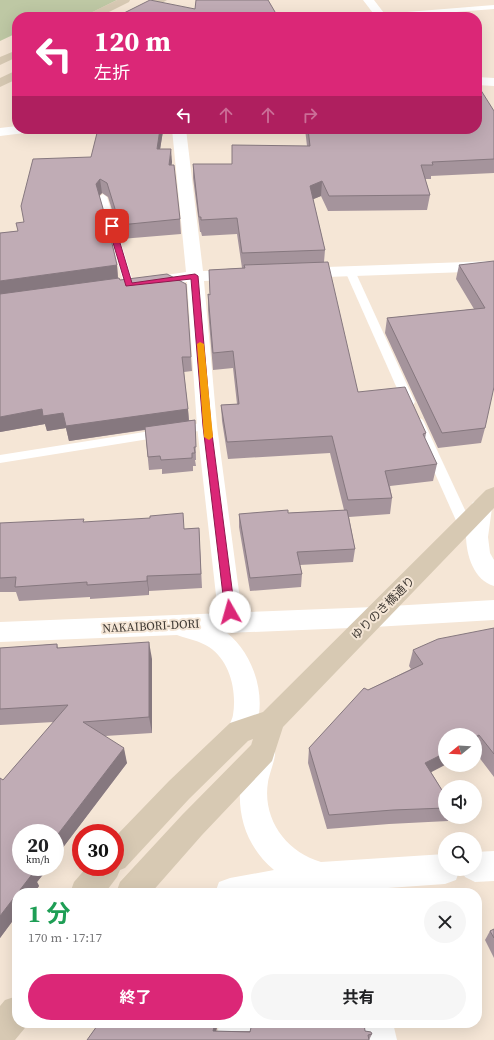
<!DOCTYPE html>
<html lang="ja">
<meta charset="utf-8">
<style>
body{margin:0;font-family:"Source Serif 4","Noto Sans JP",serif;background:#f6f6f6;color:#202124;height:100vh;display:flex;flex-direction:column;font-size:15px;white-space:nowrap}
*{box-sizing:border-box;margin:0}
p{font-size:13px;color:#757577}
.icon{flex:none;width:22px;height:22px;fill:none;stroke:currentColor;stroke-width:2;stroke-linecap:round;stroke-linejoin:round}
.map{position:relative;flex:1;overflow:hidden}
.side{position:absolute;left:12px;top:888px;width:470px;height:140px;display:flex;flex-direction:column;background:#fff;border-radius:16px;box-shadow:0 4px 16px #0002}
.side>*{flex:none}
.hud{position:absolute;left:12px;top:12px;width:470px;height:122px;border-radius:16px;box-shadow:0 4px 16px #0002;background:#db2777;color:#fff;overflow:hidden}
.needle{width:26px;rotate:252deg}
.fabs{position:absolute;left:438px;top:728px;display:grid;gap:8px}
.fabs a{display:grid;place-items:center;width:44px;height:44px;border-radius:50%;background:#fff;box-shadow:0 4px 16px #0002;font-size:20px}
.speed{position:absolute;left:12px;top:824px;display:flex;gap:8px;font-size:20px;font-weight:700;text-align:center}
.speed>*{display:grid;place-content:center;width:52px;height:52px;border-radius:50%;background:#fff;box-shadow:0 4px 16px #0002;line-height:1}
.speed small{font-size:10px;font-weight:400}
.speed .limit{border:6px solid #d22;background:#fff;color:#111}
.pin{position:absolute;display:grid;place-items:center;width:34px;height:34px;color:#fff;margin:-17px;border-radius:8px;box-shadow:0 2px 6px #0006}
.me{position:absolute;width:44px;margin:-22px;rotate:353deg;stroke-linejoin:round;filter:drop-shadow(0 0 3px #0008)}
.turn{display:flex;align-items:center;gap:14px;height:84px;padding:0 16px;font-size:18px}
.turn .icon{width:52px;height:52px;stroke-width:2.5}
.turn b{display:block;font-size:28px;line-height:34px}
.lanes{display:flex;align-items:center;height:38px;padding:0 16px;background:#0003;justify-content:center;gap:20px;direction:ltr}
.lanes .off{opacity:.35}
.round{display:grid;place-items:center;flex:none;width:42px;height:42px;border-radius:21px;background:#f6f6f6}
.summary{display:flex;align-items:center;justify-content:space-between;height:68px;padding:0 16px}
h1{font-size:24px;font-weight:700;line-height:30px;color:#1e9e55}
.cta{display:flex;gap:8px;margin-top:auto;padding:8px 16px}
.cta a{flex:1;height:46px;border-radius:24px;background:#db2777;color:#fff;font-size:16px;font-weight:700;line-height:46px;text-align:center}
.cta a+a{background:#f6f6f6;color:#202124}
.map>svg:first-child{display:block}
</style>
<div class="map">
<svg width="494" height="1040" viewBox="0 0 494 1040">
<rect width="100%" height="100%" fill="#f5e6d6"/>
<path fill="#bec8a4" d="M0,0H117L83,17L62,12L51,17H17V33L0,41Z"/>
<g fill="none" stroke-linecap="round" stroke-linejoin="round">
<g fill="#fff" fill-rule="evenodd">
<path d="M494,5V9L393,17L379,16L382,14Z"/>
<path d="M103,194L107,197L134,285L133,287H125L124,285L99,197Z"/>
<path d="M350,268L355,271L415,402L413,405H405L403,402L345,271Z"/>
<path d="M418,418L422,419L424,422L472,525L470,528L465,530L460,528L458,525L412,422L414,419Z"/>
<path d="M207,422L211,423L213,426L211,429L0,463V455Z"/>
</g>
<g fill="#fff" fill-rule="evenodd">
<path d="M363,0H374L387,17H376Z"/>
<path d="M477,77L494,78V86L477,85Z"/>
<path d="M17,126V129H35L33,132L0,136V128Z"/>
<path d="M172,129H186L203,271L239,270L245,271L247,275L245,279L204,281L217,426L243,622L240,629L231,632L222,629L219,622L197,426L187,282L146,288L140,287L138,283L140,279L146,278L186,272Z"/>
<path d="M494,261V271L299,278L293,277L291,273L293,269L299,268Z"/>
<path d="M220,1023H254L249,1040H215Z"/>
<path d="M359,1023H393L397,1040H363Z"/>
</g>
<g fill="#fff" fill-rule="evenodd">
<path d="M481,500L489,502L492,508L488,537L490,553L494,560V586C464,577 460,526 473,502Z"/>
<path d="M494,600V620L374,627L227,633C250,651 263,685 259,714C258,723 252,732 248,741L239,744L230,741L226,732C228,726 232,721 233,715C237,691 230,661 209,647C200,641 188,639 177,635L0,642V622L374,607Z"/>
<path d="M262,740L272,743C273,746 275,749 275,752C276,757 269,775 268,782C262,819 286,852 321,862L445,854V869H460L456,880L445,884L316,893H215L219,882L230,878L274,870C235,837 232,788 252,743Z"/>
<path d="M494,851V881L475,882L465,877L461,869H475V852Z"/>
</g>
<g fill="#d7c9b3" fill-rule="evenodd">
<path d="M117,0H130L129,2L99,17H85L86,15Z"/>
<path d="M154,0H167L137,17H124L125,15Z"/>
<path d="M17,50V57L0,65V57Z"/>
<path d="M17,70V79L0,87V78Z"/>
<path d="M494,487V508L283,727L272,761L202,835L151,893H116L120,882L182,815L251,745L253,739L248,741L189,799L125,868L120,870L117,877L105,893H70L74,882L87,867H115V837L169,781L230,723L263,712L486,490Z"/>
<path d="M17,996V1023H29L15,1040H0V1006L5,1000Z"/>
</g>
</g>
<g fill="#a5949c">
<path d="M494,111V173L431,176V179H425L430,195L427,210L328,211L321,196L313,199L325,250L324,262L358,392L426,433L425,439L437,464L433,481L390,486L392,498L390,514L349,517L355,549L353,562L300,565L302,574L301,587L250,591L239,527V514L288,513L344,510L330,453L228,459L222,421L221,405L237,404L233,368L213,370L208,310V294L210,295L209,270L242,268L237,234L202,236L201,232H200L193,178V164H232L307,146L305,129H477Z"/>
<path d="M163,131L160,149L172,162L171,165L180,219L181,234L121,239L108,197L102,193L99,196L108,226L109,234L117,265L118,278L120,280L186,284L192,371L184,372L189,420H195L196,460H195L196,466H193V471L162,474V469L149,470L145,430L69,441L66,428L47,431L45,424L0,432V233L18,231L24,222L91,157Z"/>
<path d="M490,262L485,428L481,443L438,448L385,333L387,318L474,309L456,279L459,265Z"/>
<path d="M85,522L184,529L199,528L202,588L149,591V595L90,599V597L19,601L16,592H0V523Z"/>
<path d="M494,628V777L475,752V735L431,772L445,795V817H449L448,821L389,824L327,829L308,763L309,748L368,690L411,669L409,666L413,650Z"/>
<path d="M57,644L58,648L152,659V733L105,736L127,763L55,858V833L21,867H49L37,882L39,886L34,893H17V915L0,938V778L3,780L54,722L0,725V648Z"/>
<path d="M494,929V958L485,940L490,931Z"/>
<path d="M218,1023L216,1031H365L372,1034L369,1040H87Z"/>
</g>
<g fill="#86787f">
<path d="M160,129H163V131L158,162L157,149Z"/>
<path d="M171,149L172,162L170,178L169,165Z"/>
<path d="M100,179L102,193L98,197L96,184Z"/>
<path d="M322,181L321,196L309,201L310,186Z"/>
<path d="M117,265L118,280L0,295V281Z"/>
<path d="M42,409L63,413L188,409L189,423L69,441L66,428L47,431L45,424L0,432V417Z"/>
<path d="M147,576L149,591V595L147,581Z"/>
<path d="M149,642L152,659V733L149,717Z"/>
<path d="M479,735L475,746V737Z"/>
<path d="M124,748L127,763L55,858V838Z"/>
<path d="M445,753V765L420,778L425,763Z"/>
<path d="M33,867H49L37,882L39,886L34,893H18L30,871Z"/>
<path d="M17,894V915L0,938V916Z"/>
<path d="M215,1023H218L214,1040L213,1031Z"/>
</g>
<g fill="#c0acb5" stroke="#86787f">
<path d="M150,0L195,9L196,0H268L278,17H116Z"/>
<path d="M477,84L494,111V159L432,162L433,165H421L430,195L329,196L322,181L310,186L325,250L242,253L237,218L201,220V217H199L193,164H232V145L310,146L308,129H477Z"/>
<path d="M98,129H160L157,149H171L169,165H174L180,219L120,225L107,183L100,179L96,184L108,226H105L111,239L117,265L0,281V233L18,231L16,223L24,222L21,206L33,159L91,157Z"/>
<path d="M494,261V387L485,428L442,433L387,318L485,308L459,265Z"/>
<path d="M328,262L358,392L405,387L426,433L423,434L437,464L385,471L392,498L348,500L332,436L227,442L221,405L239,404L233,351L213,353L208,294L210,295L209,270L245,268L244,265Z"/>
<path d="M167,274L186,284L191,357H182L188,409L66,426L63,413L43,416L42,409L0,417V294L119,278L120,280Z"/>
<path d="M195,420L196,447H194L195,453H192V458L161,460L160,456L148,457L145,427Z"/>
<path d="M288,510V513L347,510L355,549L297,552L302,574L250,578L239,514Z"/>
<path d="M183,513L184,529L199,528L201,574L147,576V581L87,585V582L15,587L16,577L0,578V523L84,519L83,522L150,518V516Z"/>
<path d="M494,628V754L479,735L475,737V735H445V753L425,763L445,795V808L393,810L329,815L309,748L364,688L368,690L423,664L413,650L438,639Z"/>
<path d="M149,642V717L83,722L124,748L55,838V833H21V867H33L30,871L33,873L0,916V778L3,780L68,705L0,709V648L57,644V648Z"/>
<path d="M494,929V938L490,931Z"/>
<path d="M114,1023H215L213,1031L250,1032L252,1023H364L365,1031L371,1032L372,1034L368,1035L369,1040H87L97,1026Z"/>
</g>
<path fill="#db2777" stroke="#8e194d" d="M112,224L115,226L132,283L195,274L198,276L211,426L235,612L234,615H226L225,612L203,426L191,279L126,286L108,226Z"/>
<path fill="#f59e0b" d="M200,342L204,344L213,437L209,440L204,437L197,344Z"/>
<g text-anchor="middle" stroke-width="4" stroke-linejoin="round" paint-order="stroke">
<g font-size="12" fill="#3f3933" stroke="#f5e6d6">
<text transform="translate(383 608) rotate(-45)" y="4">ゆりのき橋通り</text>
<text transform="translate(151 626) rotate(-3)" y="4">NAKAIBORI-DORI</text>
</g>
</g>
</svg>
<div class="fabs">
<a><svg class="needle" viewBox="-14 -14 28 28"><path d="M0-13l5 13h-10z" fill="#e53935"/><path d="M0 13l5-13h-10z" fill="#757577"/></svg></a>
<a><svg class="icon" aria-label="sound" viewBox="0 0 24 24"><path d="M4 9h4l5-4v14l-5-4H4zM17 9q2 3 0 6"/></svg></a>
<a><svg class="icon" aria-label="search" viewBox="0 0 24 24"><circle cx="10" cy="10" r="6"/><path d="M15 15l6 6"/></svg></a>
</div>
<div class="speed"><div>20<small>km/h</small></div><div class="limit">30</div></div>
<div class="pin" style="left:112px;top:226px;background:#d93025"><svg class="icon" aria-label="arrive" viewBox="0 0 24 24"><path d="M6 21V4h12l-3 4 3 4H6"/></svg></div>
<svg class="me" style="left:230px;top:612px" viewBox="-20 -20 40 40"><circle r="19" fill="#fff"/><path d="M0-13L10 11 0 6-10 11z" fill="#db2777"/></svg>
<div class="hud">
<div class="turn"><svg class="icon" aria-label="left" viewBox="0 0 24 24"><path d="M17 20v-9H6M10 6l-5 5 5 5"/></svg><div><b>120 m</b>左折</div></div>
<div class="lanes"><svg class="icon" aria-label="left" viewBox="0 0 24 24"><path d="M17 20v-9H6M10 6l-5 5 5 5"/></svg><svg class="icon off" aria-label="ahead" viewBox="0 0 24 24"><path d="M12 20V5M6 11l6-6 6 6"/></svg><svg class="icon off" aria-label="ahead" viewBox="0 0 24 24"><path d="M12 20V5M6 11l6-6 6 6"/></svg><svg class="icon off" aria-label="right" viewBox="0 0 24 24"><path d="M7 20v-9h11M14 6l5 5-5 5"/></svg></div>
</div>
<section class="side">
<div class="summary"><div><h1>1 分</h1><p>170 m · 17:17</p></div><a class="round"><svg class="icon" aria-label="close" viewBox="0 0 24 24"><path d="M6 6l12 12M18 6L6 18"/></svg></a></div>
<div class="cta"><a>終了</a><a>共有</a></div>
</section>
</div>
